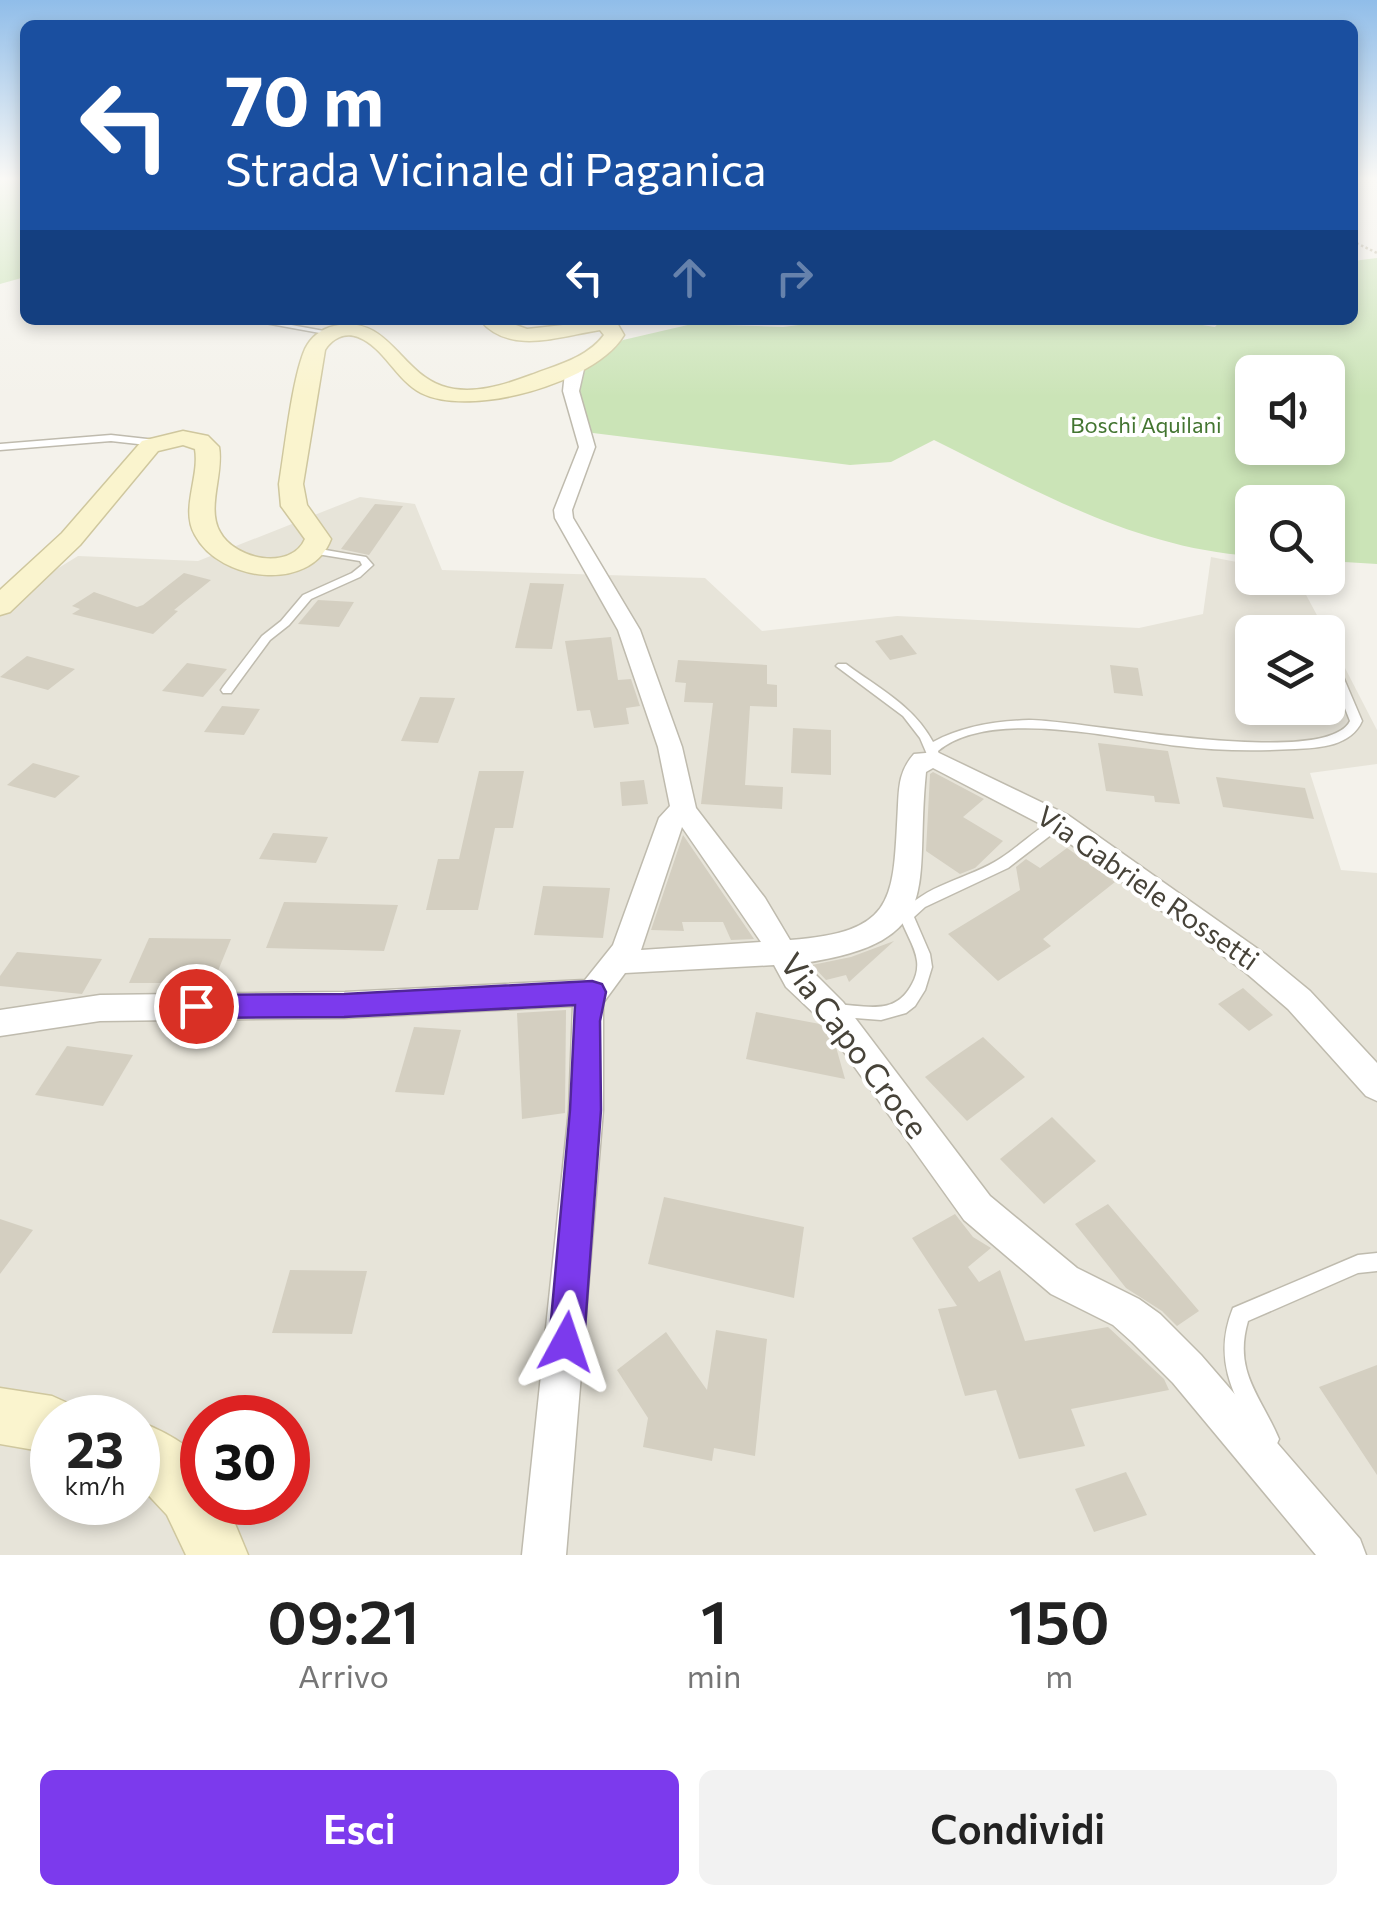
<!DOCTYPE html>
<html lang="it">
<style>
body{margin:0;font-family:Commissioner,sans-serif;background:#f2f2f2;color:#222;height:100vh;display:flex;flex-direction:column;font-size:38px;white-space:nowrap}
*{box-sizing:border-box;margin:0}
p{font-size:32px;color:#767676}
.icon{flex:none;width:55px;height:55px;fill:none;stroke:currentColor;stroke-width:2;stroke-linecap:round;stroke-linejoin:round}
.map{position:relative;height:1555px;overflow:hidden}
.drawer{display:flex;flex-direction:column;background:#fff;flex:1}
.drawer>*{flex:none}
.top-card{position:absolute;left:20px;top:20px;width:1338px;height:305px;border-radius:15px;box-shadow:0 5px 15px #0003;background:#1a4fa0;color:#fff;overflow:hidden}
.buttons{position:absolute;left:1235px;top:355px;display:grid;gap:20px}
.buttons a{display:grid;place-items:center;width:110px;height:110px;border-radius:15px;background:#fff;box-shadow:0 5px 15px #0003;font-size:50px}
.speed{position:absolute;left:30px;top:1395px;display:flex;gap:20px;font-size:50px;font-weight:700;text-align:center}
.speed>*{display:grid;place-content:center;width:130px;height:130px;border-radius:50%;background:#fff;box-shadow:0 5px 15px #0003;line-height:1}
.speed small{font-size:25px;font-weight:400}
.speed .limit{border:15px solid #d22;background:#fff;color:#111}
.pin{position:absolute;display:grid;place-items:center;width:85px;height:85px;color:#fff;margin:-42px;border:5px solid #fff;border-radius:50%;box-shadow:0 2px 10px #0007}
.me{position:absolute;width:110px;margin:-55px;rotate:5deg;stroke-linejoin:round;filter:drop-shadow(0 0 8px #0008)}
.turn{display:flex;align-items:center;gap:35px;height:210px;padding:0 40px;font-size:45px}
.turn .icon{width:130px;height:130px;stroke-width:2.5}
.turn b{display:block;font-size:70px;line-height:85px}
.lanes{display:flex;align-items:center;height:95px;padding:0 40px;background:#0003;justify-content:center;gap:50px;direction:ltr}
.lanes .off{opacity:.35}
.eta{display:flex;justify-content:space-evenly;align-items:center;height:170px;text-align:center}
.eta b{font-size:60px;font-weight:600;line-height:70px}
.primary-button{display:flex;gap:20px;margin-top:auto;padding:20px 40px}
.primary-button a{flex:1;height:115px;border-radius:15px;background:#7c3aed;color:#fff;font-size:40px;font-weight:600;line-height:115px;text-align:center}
.primary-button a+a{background:#f2f2f2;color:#222}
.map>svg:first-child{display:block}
</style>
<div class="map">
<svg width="1377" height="1555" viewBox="0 0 1377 1555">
<rect width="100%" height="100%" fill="#f4f2eb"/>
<path fill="#e7e4d9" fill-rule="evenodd" d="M360,497L415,504L442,570L705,578L762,631L897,616L1139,628L1203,614L1211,557L1252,565V578H1297L1326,632H1252V708H1328V635L1377,730V764L1310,773L1341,870L1377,873V1555H0V604L78,556L198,561ZM52,1418H138V1502H52ZM202,1418H288V1502H202Z"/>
<g fill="#cbe4b7" fill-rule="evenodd">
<path d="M0,179H25V277L0,284Z"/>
<path d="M1377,258V564L1328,561V502H1252V556C1135,548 1037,491 934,440L891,462L850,465L593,433L581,427L576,373L623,340L692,324L783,327L839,320H1170L1215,327L1221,320H1352L1353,261ZM1252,372H1328V448H1252Z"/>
</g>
<g fill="#d4cfc1">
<path d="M375,504L403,506L369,555L341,549Z"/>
<path d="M184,573L211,580L174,610L178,611L153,634L72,614L80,609L72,606L94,592L137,607L143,605Z"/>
<path d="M530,583L564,584L552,649L515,648Z"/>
<path d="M318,600L354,602L339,627L298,624Z"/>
<path d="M902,635L917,654L890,660L875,641Z"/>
<path d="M611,637L618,680L631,679L640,706L626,708L629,724L594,728L590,710L577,711L565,641Z"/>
<path d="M27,656L75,669L48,690L0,677Z"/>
<path d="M678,660L767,665V684L777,685V707L750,706L745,785L783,787L782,809L701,804L713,703L684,702L686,683L675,682Z"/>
<path d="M187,663L227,669L203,697L162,691Z"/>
<path d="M1110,665L1138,668L1143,696L1114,693Z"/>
<path d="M420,697L455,698L438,743L401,741Z"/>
<path d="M222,706L260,709L244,735L204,732Z"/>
<path d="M793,728L831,730V775L791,773Z"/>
<path d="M1098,743L1168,751L1180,804L1155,802L1154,796L1106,791Z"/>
<path d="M33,763L80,776L55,798L7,785Z"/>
<path d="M479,771H524L513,828H495L478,910H426L438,859H459Z"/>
<path d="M933,772L984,799L963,817L1003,841L975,868L960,874L926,851L930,774Z"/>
<path d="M1216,777L1305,788L1314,819L1223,807Z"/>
<path d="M644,780L648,804L622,806L620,782Z"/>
<path d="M273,833L328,837L316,863L259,859Z"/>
<path d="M683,835L754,939L731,940L723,922H682L684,931L651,930Z"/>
<path d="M1067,848L1115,882L1043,939L1051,946L998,981L948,934L1020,890L1016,867L1026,859L1040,868Z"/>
<path d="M543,886L610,888L603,938L534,935Z"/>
<path d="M284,902L398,905L384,951L266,948Z"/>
<path d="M149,938L231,939L213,983H129Z"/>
<path d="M894,941L849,982L846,975L826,980L812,965L851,957Z"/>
<path d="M17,952L102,959L82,994L0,986V976Z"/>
<path d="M1243,988L1273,1015L1249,1031L1218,1004Z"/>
<path d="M566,1010L565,1113L522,1119L517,1013Z"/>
<path d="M756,1012L820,1024L836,1047L845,1079L746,1059Z"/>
<path d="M414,1027L461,1030L444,1095L395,1092Z"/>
<path d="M983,1037L1025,1077L967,1121L925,1077Z"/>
<path d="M67,1046L133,1055L103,1106L35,1095Z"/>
<path d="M1052,1117L1096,1161L1044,1204L1000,1159Z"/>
<path d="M664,1197L804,1227L794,1298L648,1264Z"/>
<path d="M1108,1204L1199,1311L1177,1326L1162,1311L1126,1288L1075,1224Z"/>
<path d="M955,1214L973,1237L991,1248L968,1267L979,1282L1000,1270L1025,1341L1108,1327L1164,1379L1169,1390L1071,1409L1085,1446L1019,1459L996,1390L965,1396L938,1309L957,1306L912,1238Z"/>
<path d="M0,1219L33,1230L0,1274Z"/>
<path d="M290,1270L367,1271L352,1334L272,1333Z"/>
<path d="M716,1330L767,1339L755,1456L714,1448L712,1461L643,1447L648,1418L617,1370L666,1332L707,1390Z"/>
<path d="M1377,1365V1475L1319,1387Z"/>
<path d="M1126,1472L1147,1515L1094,1532L1075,1489Z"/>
</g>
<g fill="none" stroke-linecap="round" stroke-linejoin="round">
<defs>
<g id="service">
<path d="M248,320H264L335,333L331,335Z"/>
<path d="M111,435L156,440L160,443L156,446L111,441L0,450V444Z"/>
<path d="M314,548L366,557L373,565L360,577L311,599L289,625L270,640L231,693H223L221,690L223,687L262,636L281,621L303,595L352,573L362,565L360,561L311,553L309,551Z"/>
<path d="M1316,627L1320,628L1322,632H1312V628Z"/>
<path d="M1328,650L1333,653L1362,721C1351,746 1320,748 1295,749C1256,751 1218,751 1179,746C1116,739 991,707 938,751L939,756L933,760L929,759L920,738L903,716L836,666L838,664H846C878,688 913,705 933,742C962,726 997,721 1029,720C1081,720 1326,770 1350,721L1328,665Z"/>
<path d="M1059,817L1064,819L1066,822L1064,825L1008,868L925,907L914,917L930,954L932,967L925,990L915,1006L906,1013L881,1020L829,1016L826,1011L829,1006L834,1004C865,1005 895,1017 912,984C916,977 918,969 917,961C915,945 904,931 900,916C923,884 970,879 1001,858C1021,845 1038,827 1059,817Z"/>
<path d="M1377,1253V1271L1358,1273L1248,1321C1233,1372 1261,1396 1279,1439L1276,1446L1269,1449L1262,1446C1236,1399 1211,1363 1233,1308L1358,1255Z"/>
</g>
<path id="minor" d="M566,364L584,369L579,391L595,447L572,510L573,518L640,630L682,747L696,808L765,898L790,940C897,932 893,900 898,805C899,784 900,770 914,754L937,752L1068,815L1265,954L1310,991L1377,1063V1101L1366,1096L1288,1009L1245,972L1050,829L933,768L926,772C914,888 948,941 804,963L843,1002L990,1196L1077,1268L1139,1299L1160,1314L1201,1355L1360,1539L1366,1555H1316L1173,1383L1132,1342L1113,1325L1051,1294L964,1220L821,1020L786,987L774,965L625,973L603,1003V1110L566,1555H522L569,1110L573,1006L345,1018L100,1021L0,1036V1010L100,995L345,992L585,980L613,945L659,818L670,806L658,747L618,630L555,518L554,510L579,447L563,391ZM682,827L761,942L641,950Z"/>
<g id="secondary">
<path d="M480,320H502L527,329L608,320L617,323L624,335C596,383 470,418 421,393C396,380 384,347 358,337C344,332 332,339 325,350L303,484L307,505L331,539C311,593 220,582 195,535C180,509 200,477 195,449L183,445L158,451L80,545L10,612L0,615V590L62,533L142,441L183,431L208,436L219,447C224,474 206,508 220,532C235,560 291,571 305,539L281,506L279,484C285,448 292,379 305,349C311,337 321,329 334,326C388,314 399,371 442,386C471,396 504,385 531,375C557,365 587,358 604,335L600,330C560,336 510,356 480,320Z"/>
<path d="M0,1388L52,1396L72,1405L77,1418H52V1453L0,1444Z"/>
<path d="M138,1421C158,1429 198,1446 202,1469C204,1479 202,1492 202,1502H226L248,1555H186L167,1515L138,1484Z"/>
</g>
</defs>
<use href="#service" stroke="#bfbbae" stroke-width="3"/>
<use href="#minor" stroke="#bfbbae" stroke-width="3"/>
<use href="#secondary" stroke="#cfc79e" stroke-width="3"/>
<path stroke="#bfb8a0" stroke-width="2.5" stroke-dasharray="2.5 2.5" stroke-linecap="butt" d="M1352,241L1377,253"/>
<use href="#service" fill="#fff" fill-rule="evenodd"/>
<use href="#minor" fill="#fff" fill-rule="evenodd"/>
<use href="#secondary" fill="#faf4ce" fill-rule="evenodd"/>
</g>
<linearGradient id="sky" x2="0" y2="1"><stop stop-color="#90bde9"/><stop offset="0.45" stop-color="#faf9f6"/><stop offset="1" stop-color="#faf9f6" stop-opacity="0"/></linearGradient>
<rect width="1377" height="397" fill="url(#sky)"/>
<path fill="#7c3aed" stroke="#51269a" stroke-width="2.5" d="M592,981L602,984L606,992L600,1021L601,1110L584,1342L579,1355L566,1360L554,1355L549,1342L570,1110L575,1005L344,1017L196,1018L186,1015L182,1006L186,998L196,995L344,994Z"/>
<g text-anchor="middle" stroke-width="8" stroke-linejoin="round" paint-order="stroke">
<g font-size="22" fill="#437531" stroke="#fff">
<text x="1146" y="433">Boschi Aquilani</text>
</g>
<g font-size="28" fill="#474339" stroke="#fff">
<text transform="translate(1148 888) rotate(35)" y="10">Via Gabriele Rossetti</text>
</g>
<g font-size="32" fill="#474339" stroke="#fff">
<text transform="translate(854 1046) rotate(53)" y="11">Via Capo Croce</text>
</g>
</g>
</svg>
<div class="buttons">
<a><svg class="icon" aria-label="sound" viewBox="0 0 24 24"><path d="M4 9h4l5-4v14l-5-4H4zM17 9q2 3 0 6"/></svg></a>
<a><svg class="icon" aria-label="search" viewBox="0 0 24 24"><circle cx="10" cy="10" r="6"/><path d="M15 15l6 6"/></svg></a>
<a><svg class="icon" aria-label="layers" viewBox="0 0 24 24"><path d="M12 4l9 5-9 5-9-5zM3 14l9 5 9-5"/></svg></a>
</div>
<div class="speed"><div>23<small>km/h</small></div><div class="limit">30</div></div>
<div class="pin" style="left:196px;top:1006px;background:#d93025"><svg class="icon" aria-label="arrive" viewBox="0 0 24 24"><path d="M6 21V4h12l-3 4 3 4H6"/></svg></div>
<svg class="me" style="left:566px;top:1342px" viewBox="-20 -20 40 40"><path d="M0-17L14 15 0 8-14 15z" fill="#7c3aed" stroke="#fff" stroke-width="4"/></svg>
<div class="top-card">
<div class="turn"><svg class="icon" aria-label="left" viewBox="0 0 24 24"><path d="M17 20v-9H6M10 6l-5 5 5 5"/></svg><div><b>70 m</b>Strada Vicinale di Paganica</div></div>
<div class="lanes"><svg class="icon" aria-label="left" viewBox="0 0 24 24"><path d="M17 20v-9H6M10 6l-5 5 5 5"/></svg><svg class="icon off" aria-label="ahead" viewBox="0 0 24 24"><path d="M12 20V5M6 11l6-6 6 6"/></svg><svg class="icon off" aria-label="right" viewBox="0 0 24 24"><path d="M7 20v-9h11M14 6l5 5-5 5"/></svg></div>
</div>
</div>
<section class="drawer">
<div class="eta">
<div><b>09:21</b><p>Arrivo</p></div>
<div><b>1</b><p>min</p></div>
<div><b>150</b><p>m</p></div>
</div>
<div class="primary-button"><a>Esci</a><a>Condividi</a></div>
</section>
